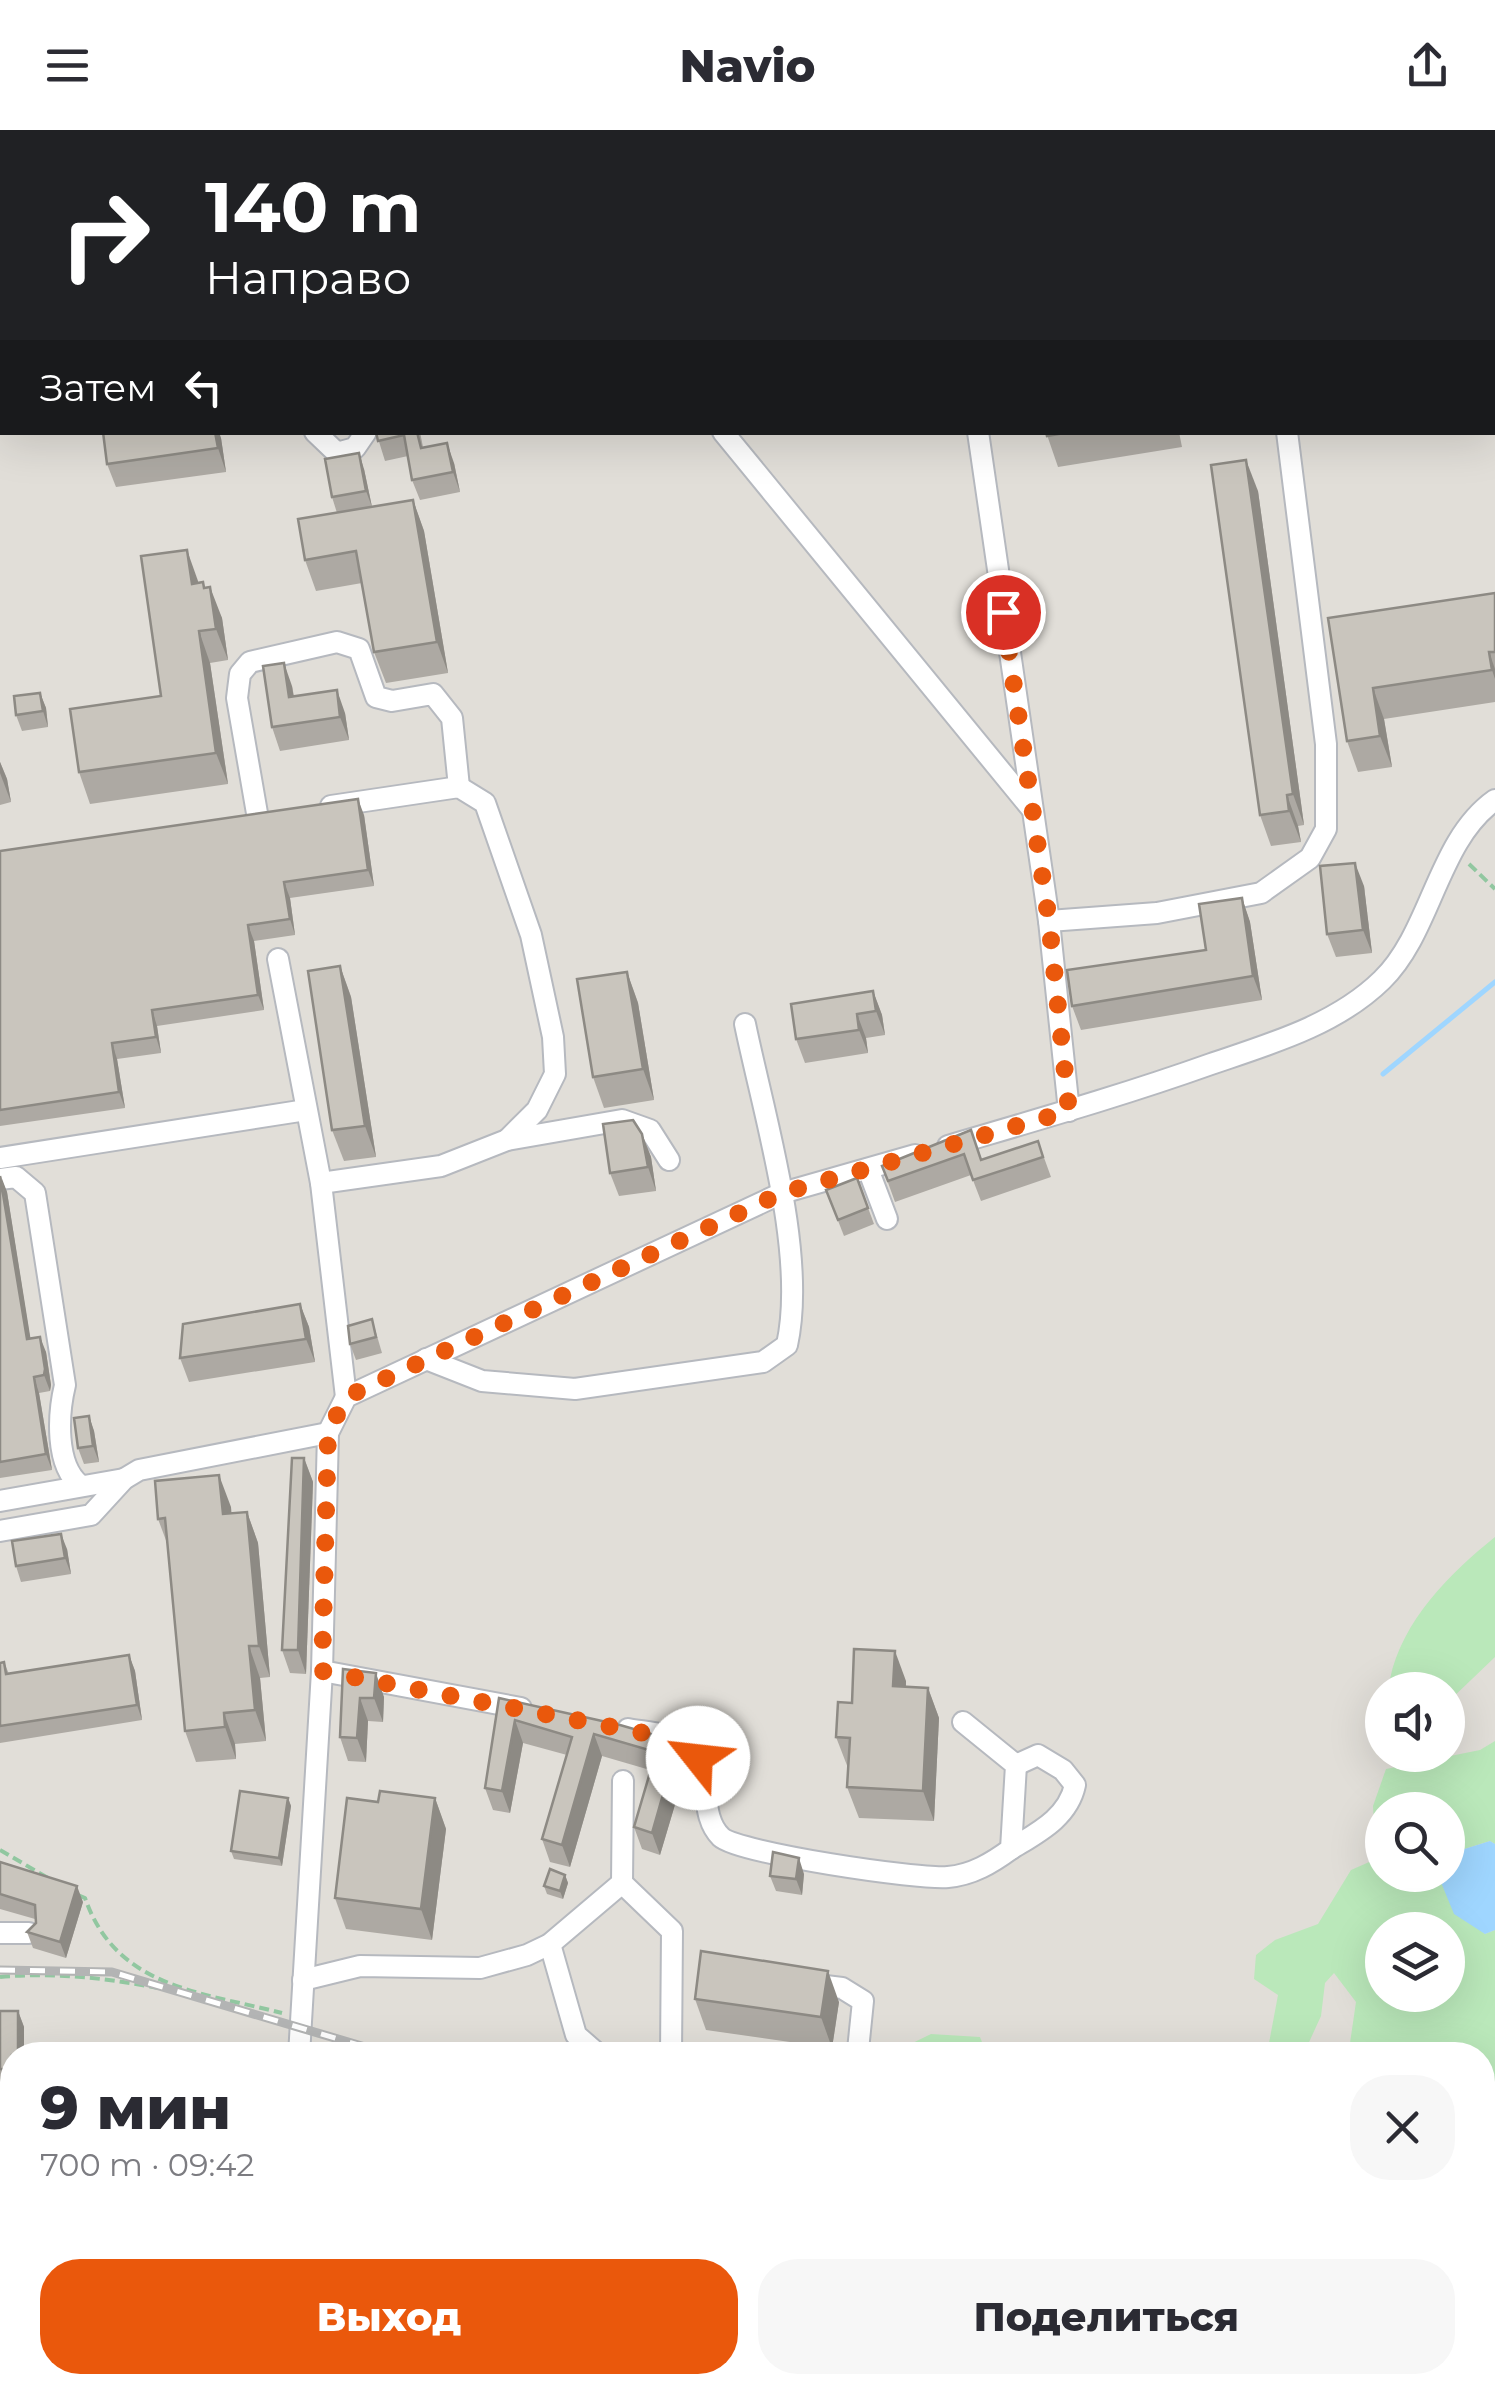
<!DOCTYPE html>
<html lang="ru">
<meta charset="utf-8">
<style>
body{margin:0;font-family:Montserrat,sans-serif;background:#f7f7f7;color:#2b2b33;height:100vh;display:flex;flex-direction:column;font-size:38px;white-space:nowrap}
*{box-sizing:border-box;margin:0}
p{font-size:32px;color:#7c7c81}
.icon{flex:none;width:55px;height:55px;fill:none;stroke:currentColor;stroke-width:2;stroke-linecap:round;stroke-linejoin:round}
.map{position:relative;flex:1;overflow:hidden}
.panel{position:absolute;left:0px;top:1912px;width:1495px;height:352px;display:flex;flex-direction:column;background:#fff;border-radius:40px 40px 0 0;box-shadow:0 10px 40px #0002}
.panel>*{flex:none}
.guide{position:absolute;left:0px;top:0px;width:1495px;height:305px;box-shadow:0 10px 40px #0002;background:#202124;color:#fff;overflow:hidden}
.fabs{position:absolute;left:1365px;top:1542px;display:grid;gap:20px}
.fabs a{display:grid;place-items:center;width:100px;height:100px;border-radius:50%;background:#fff;box-shadow:0 10px 40px #0002;font-size:50px}
.pin{position:absolute;display:grid;place-items:center;width:85px;height:85px;color:#fff;margin:-42px;border:5px solid #fff;border-radius:50%;box-shadow:0 2px 10px #0007}
.me{position:absolute;width:110px;margin:-55px;rotate:299deg;stroke-linejoin:round;filter:drop-shadow(0 0 8px #0008)}
.turn{display:flex;align-items:center;gap:35px;height:210px;padding:0 40px;font-size:45px}
.turn .icon{width:130px;height:130px;stroke-width:2.5}
.turn b{display:block;font-size:70px;line-height:85px}
.then{display:flex;align-items:center;height:95px;padding:0 40px;background:#0003;gap:20px;font-size:38px}
.round{display:grid;place-items:center;flex:none;width:105px;height:105px;border-radius:40px;background:#f7f7f7}
.head{display:flex;align-items:center;justify-content:space-between;height:170px;padding:0 40px}
h1{font-size:60px;font-weight:800;line-height:75px}
.cta{display:flex;gap:20px;margin-top:auto;padding:20px 40px}
.cta a{flex:1;height:115px;border-radius:40px;background:#ea580c;color:#fff;font-size:40px;font-weight:800;line-height:115px;text-align:center}
.cta a+a{background:#f7f7f7;color:#2b2b33}
header{display:flex;justify-content:space-between;align-items:center;height:130px;padding:0 40px;background:#fff;font-size:45px;font-weight:800}
.map>svg:first-child{display:block}
</style>
<header><svg class="icon" aria-label="menu" viewBox="0 0 24 24"><path d="M4 6h16M4 12h16M4 18h16"/></svg>Navio<svg class="icon" aria-label="share" viewBox="0 0 24 24"><path d="M12 15V3M7 8l5-5 5 5M5 13v7h14v-7"/></svg></header>
<div class="map">
<svg width="1495" height="2263" viewBox="0 0 1495 2263">
<rect width="100%" height="100%" fill="#eeebe0"/>
<path fill="#e1ded8" fill-rule="evenodd" d="M0,0L907,2H2V302H1492L1495,142V2263H0ZM1382,1560H1448V1625H1382ZM1382,1680H1448V1745H1382ZM1382,1800H1448V1865H1382ZM12,1925H1482V2252H12Z"/>
<g fill="#bae8ba" fill-rule="evenodd">
<path d="M959,0H1495V118L1492,2Z"/>
<path d="M1495,1407V1527L1448,1572V1560H1400L1390,1549C1402,1491 1450,1443 1495,1407Z"/>
<path d="M1495,1611V1714L1490,1711L1458,1721L1448,1738V1680H1382V1745H1443L1440,1750L1485,1804L1495,1800V1963L1483,1971L1482,1925H1356L1350,1913L1356,1872L1334,1843L1325,1853L1321,1886L1305,1921L1277,1925L1269,1913L1278,1865L1254,1849L1256,1825L1275,1810L1318,1794L1351,1740L1376,1729L1373,1676L1386,1639L1480,1620ZM1382,1800H1448V1865H1382Z"/>
<path d="M931,1904L980,1907L987,1925H888Z"/>
</g>
<path fill="#9fd6ff" d="M1490,1711L1495,1714V1800L1485,1804L1454,1784L1440,1750L1448,1745L1458,1721Z"/>
<g fill="none" stroke-linecap="round" stroke-linejoin="round">
<path stroke="#9fd6ff" stroke-width="5" d="M1383,944L1495,852"/>
<defs>
<g id="minor">
<path d="M312,0L315,2"/>
<path d="M494,2L495,0"/>
<path d="M315,302L337,323L355,318L366,302"/>
<path d="M723,302L1031,678"/>
<path d="M978,302L1049,791L1069,981"/>
<path d="M331,676L459,657L485,673L531,805L553,907L555,944L537,980L507,1010"/>
<path d="M258,689L237,568L240,544L250,532L337,512L359,519L376,567L392,571L433,564L452,588L459,657"/>
<path d="M1049,791L1157,783L1261,763L1310,728L1326,699V614L1287,302"/>
<path d="M278,829L321,1053L346,1267"/>
<path d="M948,1016C1036,990 1124,965 1211,934C1270,914 1336,895 1382,850C1432,801 1437,711 1495,670"/>
<path d="M0,1028L306,980"/>
<path d="M868,1039L887,1089"/>
<path d="M0,1049L16,1047L35,1063L65,1255C58,1284 55,1335 80,1355"/>
<path d="M321,1053L441,1036L507,1010L622,990L650,1000L669,1030"/>
<path d="M426,1229L482,1251L575,1259L763,1232L787,1215C807,1124 764,986 745,894"/>
<path d="M0,1371L124,1349"/>
<path d="M0,1401L91,1385L124,1349L139,1340L328,1303"/>
<path d="M322,1541L521,1578"/>
<path d="M628,1599C644,1602 668,1603 681,1611C717,1632 695,1682 721,1707C738,1723 920,1750 948,1747C972,1745 992,1733 1011,1719L1016,1635L963,1592"/>
<path d="M1011,1719C1037,1703 1068,1688 1075,1655L1063,1640L1038,1625L1016,1635"/>
<path d="M622,1753L672,1801L671,1925"/>
<path d="M0,1803H29"/>
<path d="M550,1814L576,1905L599,1925"/>
<path d="M303,1850L360,1836L480,1838L527,1825L550,1814L622,1753L623,1651"/>
<path d="M809,1854L842,1858L863,1871L858,1920L848,1925"/>
<path d="M299,1925L322,1541L328,1303L346,1267L782,1063L915,1025"/>
<path d="M915,2252V2263"/>
<path d="M284,2263L285,2252"/>
<path d="M1043,2263L1044,2259"/>
<path d="M1206,2263H1207"/>
</g>
</defs>
<use href="#minor" stroke="#b6b9bf" stroke-width="24"/>
<g stroke="#91c7a0" stroke-width="4" stroke-dasharray="10 5" stroke-linecap="butt">
<path d="M1469,734L1495,759"/>
<path d="M0,1720L48,1748"/>
<path d="M78,1765L85,1768C116,1858 201,1862 282,1883"/>
<path d="M0,1847C53,1842 106,1848 158,1858L165,1852"/>
<path d="M547,1925L559,1917"/>
</g>
<use href="#minor" stroke="#fff" stroke-width="20"/>
<defs>
<g id="rail">
<path d="M0,1840L112,1842L392,1925"/>
<path d="M794,2252L801,2263"/>
</g>
</defs>
<use href="#rail" stroke="#b3b4b4" stroke-width="9"/>
<use href="#rail" stroke="#fff" stroke-width="5" stroke-dasharray="15" stroke-linecap="butt"/>
</g>
<g fill="#ada9a3">
<path d="M381,0H482V2H382Z"/>
<path d="M376,302H420L423,317L454,333L460,362L420,370L412,350L408,326L385,331Z"/>
<path d="M1046,302H1179L1182,317L1058,337Z"/>
<path d="M221,308L226,342L116,357L107,334Z"/>
<path d="M364,339L372,377L413,370L424,401L448,543L386,553L374,522L362,453L316,461L305,430L337,383L332,367Z"/>
<path d="M1258,361L1304,695L1298,696L1301,712L1271,716L1260,685Z"/>
<path d="M198,453L205,457L222,488L228,530L210,533L228,654L90,674L79,642L161,566Z"/>
<path d="M1495,463V572L1384,589L1392,637L1358,642L1347,611L1328,488Z"/>
<path d="M292,556L294,566L345,583L349,610L280,621L272,597Z"/>
<path d="M40,563L46,578L48,597L22,601L16,585Z"/>
<path d="M0,632L7,649L11,672L0,675Z"/>
<path d="M364,685L374,756L290,768L295,805L254,811L264,880L157,896L161,923L117,929L125,978L0,996V721Z"/>
<path d="M1364,756L1372,823L1336,827L1327,804Z"/>
<path d="M1242,768L1250,792L1262,870L1081,900L1072,876L1206,820Z"/>
<path d="M340,836L351,867L376,1027L344,1031L332,1000Z"/>
<path d="M627,842L638,873L654,970L604,978L593,947Z"/>
<path d="M873,861L882,885L885,905L866,908L868,923L805,933L796,909Z"/>
<path d="M971,1000L982,1030L1038,1011L1051,1047L981,1071L971,1045L895,1072L882,1036Z"/>
<path d="M642,1004L651,1027L656,1061L619,1066L610,1043Z"/>
<path d="M0,1046L7,1062L30,1208L46,1222L51,1255L50,1261L39,1263L52,1340L0,1348Z"/>
<path d="M857,1048L874,1094L844,1106L826,1060Z"/>
<path d="M300,1174L309,1197L315,1232L189,1252L180,1228Z"/>
<path d="M372,1189L382,1223L356,1230L350,1214Z"/>
<path d="M89,1286L94,1301L99,1332L84,1334L78,1318Z"/>
<path d="M304,1328L313,1352L306,1544L290,1543L282,1520Z"/>
<path d="M231,1377V1383L247,1382L258,1413L270,1547L260,1548L266,1611L235,1614L236,1629L196,1632L185,1601L167,1413L158,1389Z"/>
<path d="M67,1419L71,1444L21,1452L16,1436Z"/>
<path d="M129,1525L135,1541L142,1590L0,1613V1533L4,1532L9,1544Z"/>
<path d="M343,1539L384,1567L383,1592L368,1591L366,1632L348,1631L340,1607Z"/>
<path d="M906,1551V1557L928,1558L939,1588L934,1691L859,1688L847,1657L848,1638L836,1607L852,1573Z"/>
<path d="M499,1568L676,1619L685,1641L660,1725L642,1719L634,1697L650,1640L602,1626L570,1737L550,1732L542,1709L567,1625L523,1613L510,1683L493,1680L485,1658Z"/>
<path d="M288,1668L291,1676L282,1736L234,1729L231,1721Z"/>
<path d="M435,1668L446,1699L432,1810L346,1799L335,1768L378,1672Z"/>
<path d="M0,1732L83,1772L66,1828L33,1818L27,1802L36,1793L35,1789L0,1779Z"/>
<path d="M804,1744L802,1765L776,1761L770,1746Z"/>
<path d="M565,1745L568,1753L563,1769L547,1764L544,1756Z"/>
<path d="M695,1869L839,1872L832,1918L706,1900Z"/>
<path d="M0,1881H18L24,1897L12,1925V1955H0Z"/>
<path d="M1482,2081L1495,2085V2151L1482,2147Z"/>
<path d="M342,2252H405V2254L344,2259Z"/>
<path d="M432,2252H463L434,2258Z"/>
<path d="M830,2252H899L900,2263H831Z"/>
<path d="M1295,2252H1433L1430,2263H1330Z"/>
</g>
<g fill="#8d8a84">
<path d="M215,302H219L221,308L226,342L218,318Z"/>
<path d="M447,313L454,333L460,362L453,342Z"/>
<path d="M359,323L364,339L372,377L366,361Z"/>
<path d="M1246,330L1258,361L1304,695L1293,664Z"/>
<path d="M413,370L424,401L448,543L437,512Z"/>
<path d="M187,420L198,451L203,485L192,454Z"/>
<path d="M203,452L214,481L210,457L222,488L228,530L216,499Z"/>
<path d="M199,501L210,533L228,654L216,623Z"/>
<path d="M1489,522L1495,539V549L1492,540Z"/>
<path d="M284,533L292,556L297,591L289,567Z"/>
<path d="M1373,558L1384,589L1392,637L1380,606Z"/>
<path d="M337,560L345,583L349,610L340,587Z"/>
<path d="M40,563L46,578L48,597L43,581Z"/>
<path d="M0,632L7,649L11,672L0,643Z"/>
<path d="M1287,665L1298,696L1301,712L1289,681Z"/>
<path d="M358,669L364,685L374,756L368,740Z"/>
<path d="M1355,733L1364,756L1372,823L1363,800Z"/>
<path d="M284,752L290,768L295,805L290,789Z"/>
<path d="M1242,768L1250,792L1262,870L1253,846Z"/>
<path d="M248,795L254,811L264,880L258,865Z"/>
<path d="M340,836L351,867L376,1027L365,996Z"/>
<path d="M627,842L638,873L654,970L643,939Z"/>
<path d="M873,861L882,885L885,905L876,881Z"/>
<path d="M152,880L157,896L161,923L156,907Z"/>
<path d="M857,884L866,908L868,923L859,900Z"/>
<path d="M112,913L117,929L125,978L119,962Z"/>
<path d="M642,1004L651,1027L656,1061L648,1037Z"/>
<path d="M1,1046L7,1062L33,1224L27,1209Z"/>
<path d="M300,1174L309,1197L315,1232L306,1209Z"/>
<path d="M40,1207L46,1222L51,1255L50,1261L44,1245Z"/>
<path d="M34,1247L39,1263L52,1340L46,1324Z"/>
<path d="M89,1286L94,1301L99,1332L93,1316Z"/>
<path d="M304,1328L313,1352L306,1544L298,1520Z"/>
<path d="M219,1345L231,1377L234,1415L223,1384Z"/>
<path d="M247,1382L258,1413L270,1547L259,1516Z"/>
<path d="M61,1404L67,1419L71,1444L65,1428Z"/>
<path d="M249,1516L260,1548L266,1611L255,1580Z"/>
<path d="M895,1521L906,1551L905,1586L893,1556Z"/>
<path d="M129,1525L135,1541L142,1590L137,1575Z"/>
<path d="M376,1543L384,1567L383,1592L374,1568Z"/>
<path d="M928,1558L939,1588L934,1691L923,1661Z"/>
<path d="M360,1568L368,1591L366,1632L357,1608Z"/>
<path d="M224,1583L235,1614L236,1629L225,1597Z"/>
<path d="M515,1590L523,1613L510,1683L502,1661Z"/>
<path d="M594,1604L602,1626L570,1737L562,1715Z"/>
<path d="M676,1619L685,1641L660,1725L652,1703Z"/>
<path d="M288,1668L291,1676L282,1736L279,1728Z"/>
<path d="M435,1668L446,1699L432,1810L421,1779Z"/>
<path d="M799,1728L804,1744L802,1765L796,1749Z"/>
<path d="M565,1745L568,1753L563,1769L560,1761Z"/>
<path d="M77,1756L83,1772L66,1828L60,1812Z"/>
<path d="M828,1841L839,1872L832,1918L821,1887Z"/>
<path d="M18,1881L24,1897V1925H18Z"/>
<path d="M894,2252H899L900,2263H898Z"/>
<path d="M986,2252H1005L1002,2263H983Z"/>
<path d="M1413,2252H1433L1430,2263H1412L1411,2260Z"/>
</g>
<g fill="#c9c5bd" stroke="#8d8a84" stroke-width="2.5">
<path d="M164,0H198L199,2H165Z"/>
<path d="M103,302H215L218,318L107,334Z"/>
<path d="M376,302H417L421,318L447,313L453,342L412,350L404,305L378,311Z"/>
<path d="M1046,302H1070L1047,306Z"/>
<path d="M359,323L366,361L332,367L325,329Z"/>
<path d="M1246,330L1293,664L1287,665L1289,681L1260,685L1211,335Z"/>
<path d="M413,370L437,512L374,522L356,421L305,430L298,389Z"/>
<path d="M187,420L192,454L203,452L204,458L210,457L216,499L199,501L216,623L79,642L70,579L161,566L141,426Z"/>
<path d="M1495,463V522H1489L1492,540L1373,558L1380,606L1347,611L1328,488Z"/>
<path d="M284,533L289,567L337,560L340,587L272,597L263,536Z"/>
<path d="M40,563L43,581L16,585L14,566Z"/>
<path d="M358,669L368,740L284,752L290,789L248,795L258,865L152,880L156,907L112,913L119,962L0,980V721Z"/>
<path d="M1355,733L1363,800L1327,804L1320,736Z"/>
<path d="M1242,768L1253,846L1072,876L1067,840L1206,820L1199,774Z"/>
<path d="M340,836L365,996L332,1000L308,841Z"/>
<path d="M627,842L643,939L593,947L577,849Z"/>
<path d="M873,861L876,881L857,884L859,900L796,909L791,874Z"/>
<path d="M633,990L642,1004L648,1037L610,1043L603,994Z"/>
<path d="M971,1000L981,1030L1038,1011L1043,1027L973,1050L964,1024L888,1051L882,1036Z"/>
<path d="M0,1046L27,1209L40,1207L45,1239L44,1245L34,1247L46,1324L0,1332Z"/>
<path d="M857,1048L868,1078L838,1090L826,1060Z"/>
<path d="M300,1174L306,1209L180,1228L183,1194Z"/>
<path d="M372,1189L376,1207L350,1214L348,1196Z"/>
<path d="M89,1286L93,1316L78,1318L74,1288Z"/>
<path d="M292,1328H304L298,1520H282Z"/>
<path d="M219,1345L223,1384L247,1382L259,1516H249L255,1580L224,1583L225,1597L185,1601L165,1388L158,1389L155,1351Z"/>
<path d="M61,1404L65,1428L16,1436L12,1411Z"/>
<path d="M854,1519L895,1521L893,1556L928,1558L923,1661L847,1657L850,1608L836,1607L838,1572L852,1573Z"/>
<path d="M129,1525L137,1575L0,1596V1533L4,1532L6,1544Z"/>
<path d="M343,1539L376,1543L374,1568H360L357,1608L340,1607Z"/>
<path d="M499,1568L620,1595L672,1610L676,1619L652,1703L634,1697L656,1622L594,1604L562,1715L542,1709L572,1607L515,1590L502,1661L485,1658Z"/>
<path d="M240,1661L288,1668L279,1728L231,1721Z"/>
<path d="M380,1661L435,1668L421,1779L335,1768L347,1668L378,1672Z"/>
<path d="M773,1722L799,1728L796,1749L770,1746Z"/>
<path d="M0,1732L77,1756L60,1812L27,1802L36,1793L35,1775L0,1764Z"/>
<path d="M550,1739L565,1745L560,1761L544,1756Z"/>
<path d="M701,1821L828,1841L821,1887L695,1869Z"/>
<path d="M0,1881H18V1925H12V1939H0Z"/>
<path d="M1482,2081L1495,2085V2123L1482,2119Z"/>
<path d="M635,2252H662V2263H636Z"/>
<path d="M830,2252H866L867,2263H831Z"/>
<path d="M930,2252H986L983,2263H927Z"/>
<path d="M1386,2252H1413L1411,2260Z"/>
</g>
<g fill="none" stroke-linecap="round" stroke-linejoin="round">
<path stroke="#ea580c" stroke-width="18" stroke-dasharray="0 32.4" d="M698,1628L680,1610L322,1541L328,1303L346,1267L782,1063L1069,981L1049,791L1003,482"/>
</g>
</svg>
<div class="fabs">
<a><svg class="icon" aria-label="sound" viewBox="0 0 24 24"><path d="M4 9h4l5-4v14l-5-4H4zM17 9q2 3 0 6"/></svg></a>
<a><svg class="icon" aria-label="search" viewBox="0 0 24 24"><circle cx="10" cy="10" r="6"/><path d="M15 15l6 6"/></svg></a>
<a><svg class="icon" aria-label="layers" viewBox="0 0 24 24"><path d="M12 4l9 5-9 5-9-5zM3 14l9 5 9-5"/></svg></a>
</div>
<div class="pin" style="left:1003px;top:482px;background:#d93025"><svg class="icon" aria-label="arrive" viewBox="0 0 24 24"><path d="M6 21V4h12l-3 4 3 4H6"/></svg></div>
<svg class="me" style="left:698px;top:1628px" viewBox="-20 -20 40 40"><circle r="19" fill="#fff"/><path d="M0-13L10 11 0 6-10 11z" fill="#ea580c"/></svg>
<div class="guide">
<div class="turn"><svg class="icon" aria-label="right" viewBox="0 0 24 24"><path d="M7 20v-9h11M14 6l5 5-5 5"/></svg><div><b>140 m</b>Направо</div></div>
<div class="then">Затем<svg class="icon" aria-label="left" viewBox="0 0 24 24"><path d="M17 20v-9H6M10 6l-5 5 5 5"/></svg></div>
</div>
<section class="panel">
<div class="head"><div><h1>9 мин</h1><p>700 m · 09:42</p></div><a class="round"><svg class="icon" aria-label="close" viewBox="0 0 24 24"><path d="M6 6l12 12M18 6L6 18"/></svg></a></div>
<div class="cta"><a>Выход</a><a>Поделиться</a></div>
</section>
</div>
